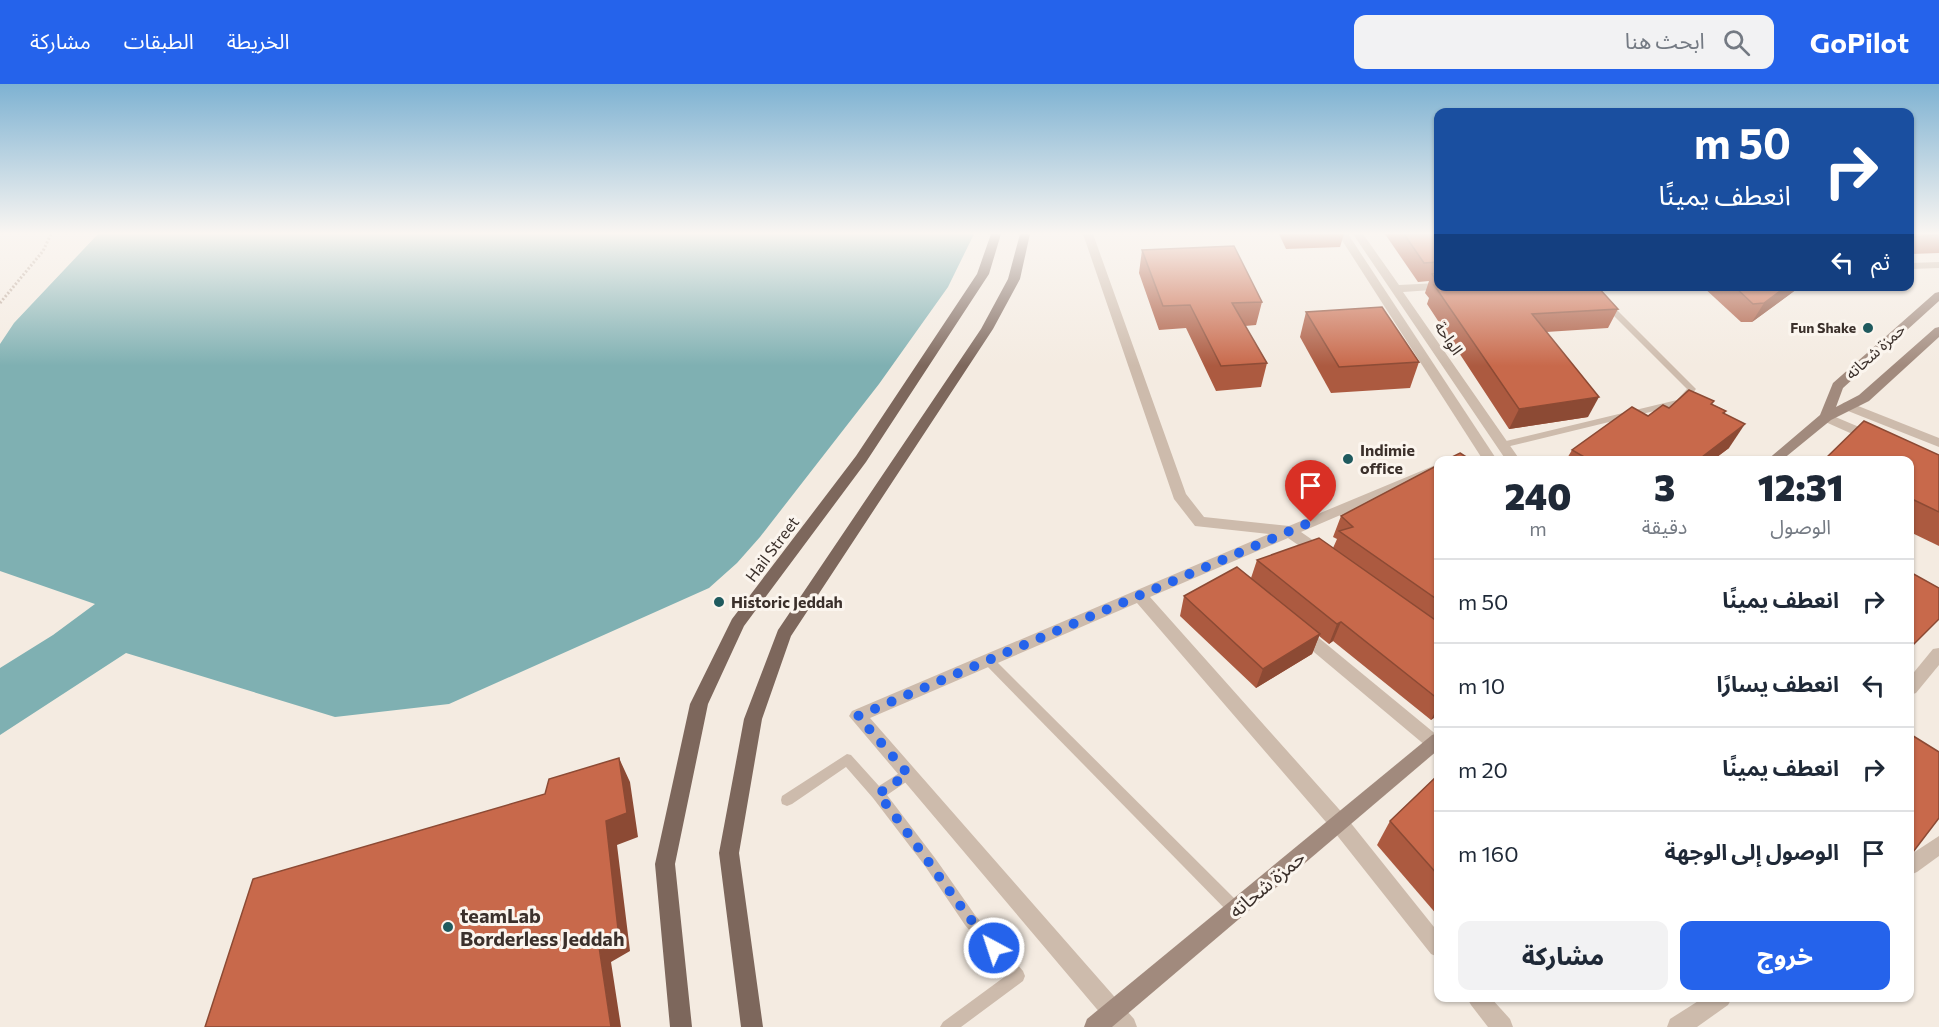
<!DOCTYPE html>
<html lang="ar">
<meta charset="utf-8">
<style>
body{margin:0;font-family:Commissioner,"Noto Sans Arabic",sans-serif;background:#f2f2f3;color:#1f2937;direction:rtl;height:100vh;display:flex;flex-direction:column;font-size:22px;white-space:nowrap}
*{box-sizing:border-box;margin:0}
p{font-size:20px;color:#747a83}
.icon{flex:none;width:33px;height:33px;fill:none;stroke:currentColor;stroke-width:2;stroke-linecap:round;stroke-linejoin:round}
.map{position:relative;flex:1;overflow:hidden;direction:ltr}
.details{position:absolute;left:1434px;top:372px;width:480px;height:546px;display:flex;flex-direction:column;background:#fff;border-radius:12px;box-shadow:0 2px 4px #0004;direction:rtl}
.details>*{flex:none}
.banner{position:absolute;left:1434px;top:24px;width:480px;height:183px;border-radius:12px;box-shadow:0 2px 4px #0004;direction:rtl;background:#1a4fa0;color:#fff;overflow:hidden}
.pin{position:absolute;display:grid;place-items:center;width:51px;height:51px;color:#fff;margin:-62px -26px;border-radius:50% 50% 50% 0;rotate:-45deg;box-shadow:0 0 6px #0007}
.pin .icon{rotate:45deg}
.me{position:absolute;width:66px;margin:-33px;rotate:320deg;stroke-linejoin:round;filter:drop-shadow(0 0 4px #0008)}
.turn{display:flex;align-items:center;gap:21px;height:126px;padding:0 24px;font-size:27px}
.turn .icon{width:78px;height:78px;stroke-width:2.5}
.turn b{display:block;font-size:42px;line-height:51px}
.then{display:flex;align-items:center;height:57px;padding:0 24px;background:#0003;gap:12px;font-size:22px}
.eta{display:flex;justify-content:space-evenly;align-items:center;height:102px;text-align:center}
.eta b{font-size:36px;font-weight:800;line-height:42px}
.button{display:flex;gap:12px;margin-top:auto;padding:12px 24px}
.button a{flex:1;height:69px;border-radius:12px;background:#2563eb;color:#fff;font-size:24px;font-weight:800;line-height:69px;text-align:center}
.button a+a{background:#f2f2f3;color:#1f2937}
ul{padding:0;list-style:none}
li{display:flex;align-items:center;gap:18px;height:84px;padding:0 24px;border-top:2px solid #e0e1e3}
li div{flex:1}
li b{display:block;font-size:22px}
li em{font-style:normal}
header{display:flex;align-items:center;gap:36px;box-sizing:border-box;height:84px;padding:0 30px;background:#2563eb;color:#fff}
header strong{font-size:28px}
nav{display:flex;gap:33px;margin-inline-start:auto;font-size:21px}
.search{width:420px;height:54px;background:#f2f2f3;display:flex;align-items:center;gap:15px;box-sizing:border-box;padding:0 21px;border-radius:12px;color:#747a83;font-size:22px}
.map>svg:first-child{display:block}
</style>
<header>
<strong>GoPilot</strong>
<div class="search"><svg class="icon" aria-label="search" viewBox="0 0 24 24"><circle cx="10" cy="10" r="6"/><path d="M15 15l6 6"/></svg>ابحث هنا</div>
<nav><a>الخريطة</a><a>الطبقات</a><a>مشاركة</a></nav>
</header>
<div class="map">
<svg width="1939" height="943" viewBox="0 0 1939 943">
<rect width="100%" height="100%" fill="#f4ebe1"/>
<path fill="#7fb0b2" d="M98,150H974L948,203L879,300L760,453L737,479L709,504L449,620L335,633L126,569L0,651V584L53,551L95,520L0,487V260L14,239Z"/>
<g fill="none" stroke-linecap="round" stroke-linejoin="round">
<path stroke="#b9a596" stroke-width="3" stroke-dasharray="2 2" stroke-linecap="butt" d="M0,219L43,167L51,150"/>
<g fill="#cdbbac" fill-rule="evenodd">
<path d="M1584,202H1593L1696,305L1683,320L1502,364L1499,363L1497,361L1499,359L1502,358L1677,316L1687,305Z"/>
<path d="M988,571L992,573L1241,821L1243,826L1241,831L1236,833L1231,831L984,579L982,576L984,573Z"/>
<path d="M847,670L851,671L879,702L904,686L908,685L912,686L914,690L912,694L887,711L935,774L975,831L1023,887L1025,892L1023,897L961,943H940L943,938L1007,891L965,841L925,782L873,714L846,683L792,720L787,722L782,720L781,716L782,712Z"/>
</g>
<g fill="#cdbbac" fill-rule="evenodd">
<path d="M1083,150H1093L1186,410L1204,433L1289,442L1438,380V389L1301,448L1327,466L1329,470L1327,474H1317L1288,454L1150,513L1346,733L1438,848V873L1431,870L1332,745L1137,519L870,634L1134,935L1137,943H1112L849,632L852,627L1269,450L1195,442L1174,415Z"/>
<path d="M1338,150H1348L1497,376H1483Z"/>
<path d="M1353,150H1363L1399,201L1438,199V202H1451L1446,205L1403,208L1520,376H1506Z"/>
<path d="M1939,178V184L1910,185V179Z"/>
<path d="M1848,318L1939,354V363L1843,325L1842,322L1843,319Z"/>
<path d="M1826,329L1878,351L1880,354L1873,358L1868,357L1821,336L1819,333Z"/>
<path d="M1302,543L1308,545L1438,652V669L1432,667L1296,553L1294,549L1296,545Z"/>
<path d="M1939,564V581L1916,609L1910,611V593L1933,565Z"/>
<path d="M1939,752V772L1917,788L1910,791V771Z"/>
<path d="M1467,914H1491L1510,935L1513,943H1488L1471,921Z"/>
<path d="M1703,914H1732L1728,921L1697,943H1667L1670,935Z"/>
</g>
<g fill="#a18a7d" fill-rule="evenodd">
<path d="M1939,208V217L1843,304L1836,323L1859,311L1935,244L1939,243V253L1869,317L1831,336L1782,376H1767L1820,331L1833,299L1935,209Z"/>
<path d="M1438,649V666L1112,943H1084L1087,935L1432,651Z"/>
</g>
<g fill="#7d675c" fill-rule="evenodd">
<path d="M991,150H1001L989,190L866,378L744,542L708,620L675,780L692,943H670L655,780L690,620L732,535L856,372L977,190Z"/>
<path d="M1020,150H1030L1020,195L993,245L791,552L762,635L739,769L763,943H741L719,769L744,635L778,546L981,245L1008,195Z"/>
</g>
</g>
<g fill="#ac5a40">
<path d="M1279,150H1344L1340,163L1286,165Z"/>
<path d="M1385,150H1438V202L1618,225L1608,244L1546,248L1588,333L1509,345L1427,220L1429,214L1425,209L1429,197L1418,198Z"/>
<path d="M1910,150H1939V169L1910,170Z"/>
<path d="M1142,166L1262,218L1256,241L1245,242L1267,279L1261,303L1216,307L1186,244L1159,246L1139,189Z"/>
<path d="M1702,202H1801L1752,238H1741Z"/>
<path d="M1306,228L1419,278L1410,304L1331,309L1300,253Z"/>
<path d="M1714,317L1712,320L1726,327L1724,330L1729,364L1713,376H1566L1572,366L1648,332L1669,324Z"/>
<path d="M1939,371V462L1910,448V376Z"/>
<path d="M1438,381V631L1431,636L1333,557L1329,560L1319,552L1312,570L1256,604L1180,532L1184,512L1251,494L1257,476L1333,464L1337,455L1333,453L1341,432Z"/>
<path d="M1438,691V832L1377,761L1390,737Z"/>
</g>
<g fill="#8c4a34">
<path d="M1787,202H1801L1752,238L1764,219Z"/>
<path d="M1599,313L1588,333L1509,345L1519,325Z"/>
<path d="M1745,340L1729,364L1713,376H1698Z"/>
<path d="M1341,538L1333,557L1329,560L1337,540Z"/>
<path d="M1320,550L1312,570L1256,604L1263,585Z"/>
<path d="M1438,622V631L1431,636Z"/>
<path d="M619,674L630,698L638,753L617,761L630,867L611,878L621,943H611L598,856L606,737Z"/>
</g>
<g fill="#c8694b" stroke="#8c4a34" stroke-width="1.5">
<path d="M1404,150H1438V178L1424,179Z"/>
<path d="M1910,150H1939V151L1910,153Z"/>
<path d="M1234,162L1262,218L1232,219L1267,279L1221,282L1190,221L1163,222L1142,166Z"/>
<path d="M1438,189V199L1432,190Z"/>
<path d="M1434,201H1438V202H1597L1618,225L1532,230L1599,313L1519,325Z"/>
<path d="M1734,202H1787L1764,219L1753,220Z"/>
<path d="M1382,223L1419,278L1339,283L1306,228Z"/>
<path d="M1689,306L1714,317L1711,320L1726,327L1723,329L1745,340L1698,376H1582L1586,374L1572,366L1632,323L1648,332L1663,321L1669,324Z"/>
<path d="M1864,337L1939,371V428L1914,416L1910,420V376H1824Z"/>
<path d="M1460,369L1471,376H1446Z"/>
<path d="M1438,381V516L1339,447L1353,443L1341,432Z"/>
<path d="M1319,454L1438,538V615L1341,538L1337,540L1257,476Z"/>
<path d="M1237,483L1320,550L1263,585L1184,512Z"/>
<path d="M1910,488L1939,504V535L1910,564Z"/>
<path d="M1910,650L1939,668V734L1910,772Z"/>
<path d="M619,674L627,729L606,737L618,845L598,856L611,943H205L253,795L545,710L549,695Z"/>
<path d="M1438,691V791L1390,737Z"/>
</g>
<linearGradient id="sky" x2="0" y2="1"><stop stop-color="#7eb2d2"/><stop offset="0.53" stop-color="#faf6f2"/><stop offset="1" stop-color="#faf6f2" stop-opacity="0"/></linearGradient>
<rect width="1939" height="282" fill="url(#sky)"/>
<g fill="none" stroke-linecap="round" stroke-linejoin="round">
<path stroke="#2563eb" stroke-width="10" stroke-dasharray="0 18" d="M994,864C952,815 918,760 878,710L908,690L858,632L1311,438"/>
</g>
<g fill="#1f5a5e" stroke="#fbf5ee" stroke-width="2">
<circle cx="1868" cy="244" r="6"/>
<circle cx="1348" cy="375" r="6"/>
<circle cx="719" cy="518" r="6"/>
<circle cx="448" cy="843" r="6"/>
</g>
<g text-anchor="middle" stroke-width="6" stroke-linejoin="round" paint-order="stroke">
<g font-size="14" font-weight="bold" fill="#3b302b" stroke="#fbf5ee" text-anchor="end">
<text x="1856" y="249">Fun Shake</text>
</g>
<g font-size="16" fill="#3b302b" stroke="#fbf5ee">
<text transform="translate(1449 254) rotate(56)" y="6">الواحة</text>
<text transform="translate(1875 267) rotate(-42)" y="6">حمزة شحاته</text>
<text transform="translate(772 465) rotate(-53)" y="6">Hail Street</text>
</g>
<g font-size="16" font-weight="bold" fill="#3b302b" stroke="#fbf5ee" text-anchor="start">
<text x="1360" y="372">Indimie<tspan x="1360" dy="18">office</tspan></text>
<text x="731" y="524">Historic Jeddah</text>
</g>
<g font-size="20" fill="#3b302b" stroke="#fbf5ee">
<text transform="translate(1267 800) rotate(-40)" y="7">حمزة شحاته</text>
</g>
<g font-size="20" font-weight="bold" fill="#3b302b" stroke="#fbf5ee" text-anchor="start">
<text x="460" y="839">teamLab<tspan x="460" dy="23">Borderless Jeddah</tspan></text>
</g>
</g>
</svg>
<div class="pin" style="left:1311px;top:438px;background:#d93025"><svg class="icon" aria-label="arrive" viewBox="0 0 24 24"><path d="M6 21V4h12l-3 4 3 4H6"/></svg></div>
<svg class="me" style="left:994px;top:864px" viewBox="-20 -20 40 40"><circle r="17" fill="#2563eb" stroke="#fff" stroke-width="3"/><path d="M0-11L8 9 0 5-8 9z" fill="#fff"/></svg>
<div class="banner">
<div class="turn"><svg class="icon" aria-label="right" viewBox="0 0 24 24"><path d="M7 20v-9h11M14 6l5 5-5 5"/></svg><div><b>50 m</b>انعطف يمينًا</div></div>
<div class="then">ثم<svg class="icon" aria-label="left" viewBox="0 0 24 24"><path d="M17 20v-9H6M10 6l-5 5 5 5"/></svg></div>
</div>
<section class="details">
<div class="eta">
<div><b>12:31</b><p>الوصول</p></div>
<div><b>3</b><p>دقيقة</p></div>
<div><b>240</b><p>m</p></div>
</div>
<ul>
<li><svg class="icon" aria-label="right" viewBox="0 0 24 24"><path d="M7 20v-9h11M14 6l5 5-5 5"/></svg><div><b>انعطف يمينًا</b></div><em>50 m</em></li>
<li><svg class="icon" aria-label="left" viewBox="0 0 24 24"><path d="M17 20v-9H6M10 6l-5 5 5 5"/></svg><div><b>انعطف يسارًا</b></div><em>10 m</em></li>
<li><svg class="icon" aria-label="right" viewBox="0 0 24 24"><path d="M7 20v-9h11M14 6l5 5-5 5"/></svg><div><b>انعطف يمينًا</b></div><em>20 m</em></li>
<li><svg class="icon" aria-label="arrive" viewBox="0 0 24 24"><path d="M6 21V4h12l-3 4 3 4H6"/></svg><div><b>الوصول إلى الوجهة</b></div><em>160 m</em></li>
</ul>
<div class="button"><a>خروج</a><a>مشاركة</a></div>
</section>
</div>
